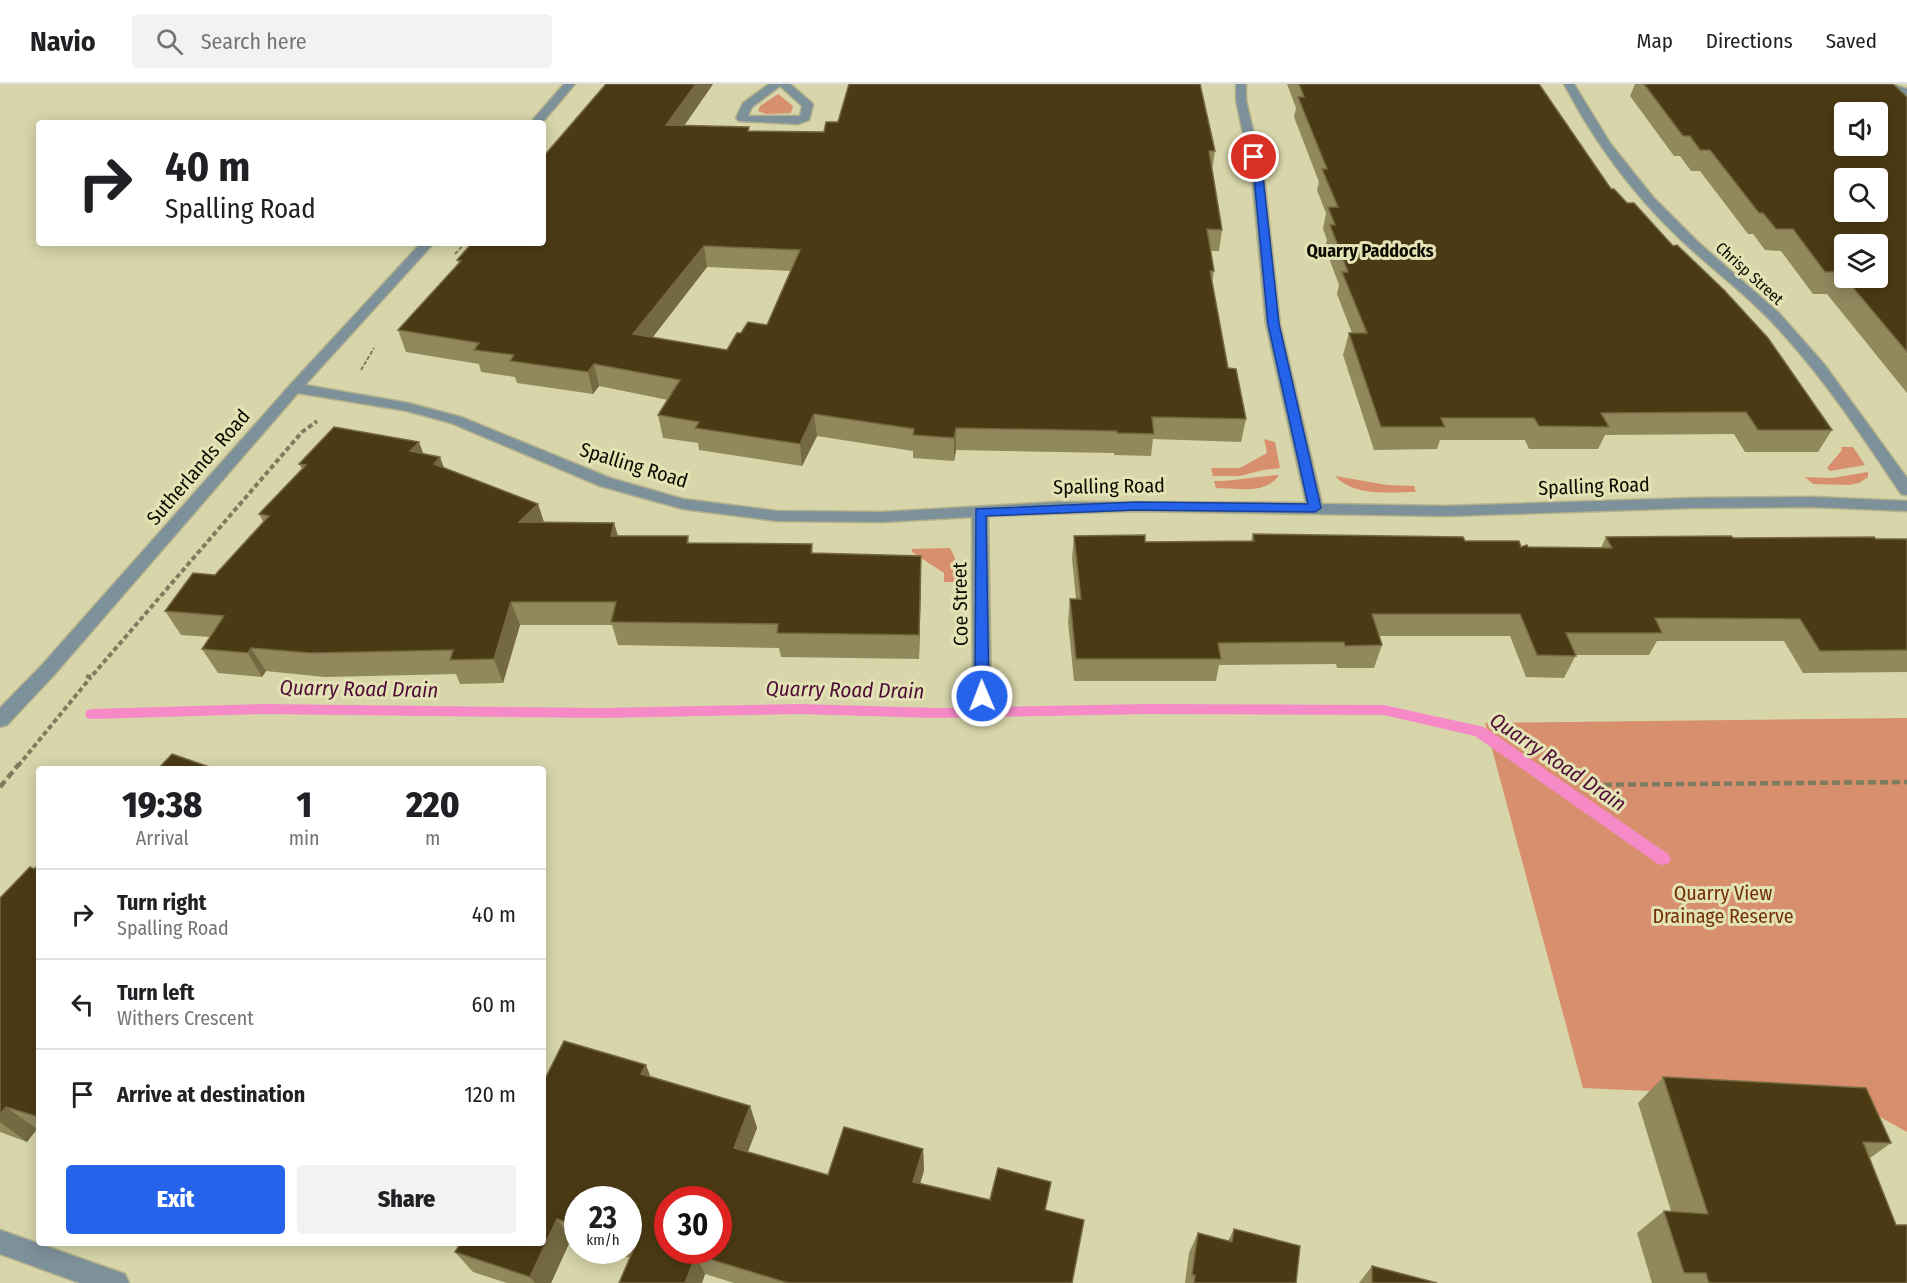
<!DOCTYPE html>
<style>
body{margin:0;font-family:"Fira Sans Condensed",sans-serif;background:#f2f2f2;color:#202124;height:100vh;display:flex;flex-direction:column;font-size:22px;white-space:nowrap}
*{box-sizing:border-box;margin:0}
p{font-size:20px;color:#757577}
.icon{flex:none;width:33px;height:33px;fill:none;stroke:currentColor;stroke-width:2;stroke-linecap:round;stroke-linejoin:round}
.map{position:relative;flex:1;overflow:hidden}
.panel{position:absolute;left:36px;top:682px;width:510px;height:480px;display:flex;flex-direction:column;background:#fff;border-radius:6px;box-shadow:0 3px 15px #0003}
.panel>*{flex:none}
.hud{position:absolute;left:36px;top:36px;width:510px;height:126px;border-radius:6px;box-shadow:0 3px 15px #0003;background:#fff;color:#202124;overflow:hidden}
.buttons{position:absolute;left:1834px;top:18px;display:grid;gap:12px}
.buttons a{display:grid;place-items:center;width:54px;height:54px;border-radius:6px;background:#fff;box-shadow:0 3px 15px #0003;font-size:30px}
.speed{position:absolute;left:564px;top:1102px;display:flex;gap:12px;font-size:30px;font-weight:700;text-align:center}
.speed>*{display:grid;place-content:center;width:78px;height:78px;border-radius:50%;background:#fff;box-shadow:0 3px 15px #0003;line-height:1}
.speed small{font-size:15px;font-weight:400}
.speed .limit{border:9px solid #d22;background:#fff;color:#111}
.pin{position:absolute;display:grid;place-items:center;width:51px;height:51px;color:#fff;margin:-26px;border:3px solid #fff;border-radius:50%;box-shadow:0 2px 6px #0007}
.me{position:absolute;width:66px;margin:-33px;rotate:359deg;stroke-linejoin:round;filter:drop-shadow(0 0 4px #0008)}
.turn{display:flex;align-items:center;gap:21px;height:126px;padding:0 30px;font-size:27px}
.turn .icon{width:78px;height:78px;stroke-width:2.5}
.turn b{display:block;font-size:42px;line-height:51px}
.eta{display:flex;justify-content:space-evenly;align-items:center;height:102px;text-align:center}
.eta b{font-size:36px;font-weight:800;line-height:42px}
.button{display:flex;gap:12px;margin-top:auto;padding:12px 30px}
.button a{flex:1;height:69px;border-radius:6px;background:#2563eb;color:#fff;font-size:24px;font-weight:800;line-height:69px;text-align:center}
.button a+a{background:#f2f2f2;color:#202124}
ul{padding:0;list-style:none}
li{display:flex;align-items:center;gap:18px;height:90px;padding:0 30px;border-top:2px solid #e0e0e0}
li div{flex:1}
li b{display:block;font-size:22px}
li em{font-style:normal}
header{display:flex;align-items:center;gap:36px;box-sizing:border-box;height:84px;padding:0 30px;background:#fff;border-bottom:2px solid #e0e0e0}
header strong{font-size:28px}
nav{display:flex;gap:33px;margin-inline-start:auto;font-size:21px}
.search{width:420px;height:54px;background:#f2f2f2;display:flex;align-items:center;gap:15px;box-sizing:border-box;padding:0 21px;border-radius:6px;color:#757577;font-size:22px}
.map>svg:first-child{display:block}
</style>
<header>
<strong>Navio</strong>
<div class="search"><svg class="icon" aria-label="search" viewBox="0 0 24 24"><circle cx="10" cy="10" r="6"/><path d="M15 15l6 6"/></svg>Search here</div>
<nav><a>Map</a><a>Directions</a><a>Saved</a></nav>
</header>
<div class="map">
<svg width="1907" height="1199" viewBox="0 0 1907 1199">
<rect width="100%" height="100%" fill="#d7d5a9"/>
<g fill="#d78f6d">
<path d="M778,10L793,22L791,29L766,30L758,27L760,22Z"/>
<path d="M1264,355L1275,358L1280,384L1263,386L1240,392H1213L1211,384H1240L1267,369Z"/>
<path d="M1841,363H1853L1865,381L1830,387L1827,384L1842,366Z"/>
<path d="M1868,388V393L1859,399L1849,401L1813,400L1805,393L1832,394Z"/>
<path d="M1279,391C1266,411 1237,404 1216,404L1214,397C1237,397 1257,392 1279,391Z"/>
<path d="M1335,392L1387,401L1414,402L1416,408C1388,408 1355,413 1335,392Z"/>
<path d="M950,464L955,474V498H944V489L912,468V465Z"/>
<path d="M1907,634V1048L1850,1016L1583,1004L1485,639Z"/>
</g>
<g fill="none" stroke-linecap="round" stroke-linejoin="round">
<path fill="#f58ac7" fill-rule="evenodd" d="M263,620L602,624L799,620L936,624L1148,620L1384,621L1484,643L1668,770L1671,775L1668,780L1663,781L1658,780L1475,652L1384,631L1148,630L936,634L799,630L602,634L263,630L92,635L87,634L85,630L87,626L92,625Z"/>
<defs>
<g id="minor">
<path d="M564,0H575L542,39H530Z"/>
<path d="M769,0H790L812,19L813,21L809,36L798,40L739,37L736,34L743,19ZM780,2L802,22L800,32H748L752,23Z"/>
<path d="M1236,0H1246V16L1264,93L1280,240L1322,420L1446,422L1692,414L1813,413L1907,417V427L1813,423L1692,424L1446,432L1135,427L988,432L991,612L988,617L982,619L976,617L973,612L972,433L882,438L777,437L683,425L600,402L451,339L407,327L298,309L54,591L7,641L0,643V624L42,581L290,301L421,159H434L305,301L408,319L461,333L610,394L683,415L777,427L882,428L1057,418L1306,419L1266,240L1252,93L1236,16Z"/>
<path d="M1564,0H1574L1610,59L1653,113L1698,158L1779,229L1824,280L1907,394V411L1901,410C1861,350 1820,288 1769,235C1741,206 1707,181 1678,153C1631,108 1594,57 1564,0Z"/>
<path d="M1876,0H1892L1907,5V11Z"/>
<path d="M0,1146L125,1190L129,1199H80L0,1170Z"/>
</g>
</defs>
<use href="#minor" stroke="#b3b18b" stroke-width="3"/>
<g stroke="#7e7c5f" stroke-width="2" stroke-dasharray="4 2" stroke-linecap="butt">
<path d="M455,170L465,159"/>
<path d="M361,286L374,264"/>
</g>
<g stroke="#7e7c5f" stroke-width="4" stroke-dasharray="5 3" stroke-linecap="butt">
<path d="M86,592L91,593L302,348L317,337"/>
<path d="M18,682L91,593"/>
</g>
<g stroke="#7e7c5f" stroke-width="4.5" stroke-dasharray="8 4" stroke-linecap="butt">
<path d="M1580,701L1907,698"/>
<path d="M0,703L19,680"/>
</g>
<use href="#minor" fill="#7d919a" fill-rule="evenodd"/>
</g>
<g fill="#91885e" fill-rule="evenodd">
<path d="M606,0H713L684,42L750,47L824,48L838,38L849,0H1201L1200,4L1215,67L1212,86L1222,146L1219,167H1211L1214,187L1212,199L1228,284L1246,335L1241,358L1153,355L1151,372L1114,371V369L956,366L954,377L913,374V367L817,352L802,382L699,366L698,359L663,354L658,331L668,316L599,302L593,310L517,299L515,293L481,288L479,280L406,268L398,246L459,180L457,176ZM707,183L791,187L767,241L741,249L727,266L653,253Z"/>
<path d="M1287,0H1539L1611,105L1832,346L1818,368H1745L1734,350L1605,351L1598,365H1529L1525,356H1440L1437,365L1374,366L1343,271L1349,249H1352L1337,210L1339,201L1325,163L1327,156L1323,145L1326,129L1317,106L1319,98L1294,33L1296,24Z"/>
<path d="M1635,0H1893L1907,13V309L1827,210H1813L1781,167L1765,166L1753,150H1748L1700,87H1691L1680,72H1674L1630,12Z"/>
<path d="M423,370L444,384L538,420L544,439H614L618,452H688L689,459L812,460L813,469L921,472V496L919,575L781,573L779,564L618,561L612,541H520L503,599L460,600L456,590L324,593L266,587L262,593L218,589L202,565L210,553L181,551L165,527L215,491L264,439L259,430L302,385L299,380Z"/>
<path d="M1253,450L1465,457L1521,463L1601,464L1606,453L1907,455V588L1803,589L1784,557H1657L1649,571H1576L1564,594L1526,593L1510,552H1379L1382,561L1374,584H1337L1336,580L1219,581L1216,597H1074L1068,538L1070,515H1076L1072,474L1074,452L1145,458L1251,457Z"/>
<path d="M39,780V1046L37,1045L27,1058L0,1048V814Z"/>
<path d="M650,992L750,1022L757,1044L748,1068L828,1091L923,1065L924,1086L920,1099L990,1116L1046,1126L1072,1199H734L705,1190L702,1199H619L630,1174L608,1167H628V1116H578V1157L571,1155L551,1199H507L473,1188L455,1168L543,999Z"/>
<path d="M1663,993L1891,1059L1870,1074L1907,1199H1652L1637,1149L1664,1127H1671L1638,1019Z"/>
<path d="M1234,1145L1296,1199H1185L1189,1169L1198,1149L1228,1157Z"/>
<path d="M1372,1182L1437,1199H1359Z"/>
</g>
<g fill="#756941">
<path d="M696,0H713L670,62L666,41Z"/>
<path d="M704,162L707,183L638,272L633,250Z"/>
<path d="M594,280L599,302L593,310L588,288Z"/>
<path d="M814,330L817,352L802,382L800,360Z"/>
<path d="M956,344V366L954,377V354Z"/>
<path d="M419,358L428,382L410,367Z"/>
<path d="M440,373L449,397L434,380Z"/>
<path d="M538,420L546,444L519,438Z"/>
<path d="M614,439L621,463L611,452Z"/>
<path d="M921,472V496L919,575V551Z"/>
<path d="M511,518L520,541L503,599L494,575Z"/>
<path d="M251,564L266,587L262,593L248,569Z"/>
<path d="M646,981L655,1004L641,990Z"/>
<path d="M750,1022L757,1044L741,1085L734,1064Z"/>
<path d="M6,1023L37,1045L27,1058L0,1038V1030Z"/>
<path d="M923,1065L924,1086L915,1119L913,1098Z"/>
<path d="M557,1135L571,1155L551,1199H535L530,1193Z"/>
<path d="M696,1171L705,1190L702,1199H685Z"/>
</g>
<g fill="#4b3b14" stroke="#756941" stroke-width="1.5" fill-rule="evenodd">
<path d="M606,0H696L666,41L749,43L748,47L824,48L826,38H838L849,0H1200L1215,67H1209L1222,146L1207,145L1214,187H1210L1228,284L1236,285L1246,335L1152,333L1154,350L1117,349V347L956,344L954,354L913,351L914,345L814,330L800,360L695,344L699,338L658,331L680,296L594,280L588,288L510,277L514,271L474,266L479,259L398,246L461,177L457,176L472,159H543V73ZM704,162L800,166L767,241L748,238L741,249H737L727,266L633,250Z"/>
<path d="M1299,0H1539L1611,105H1614L1627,119H1634L1673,162L1677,161L1724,206L1768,254L1832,346H1758L1746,328L1601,329L1609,343L1539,342L1534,334H1441L1445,343H1381L1349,249H1367L1342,188H1348L1330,141H1335L1328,123H1338L1322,85H1327L1298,13H1304Z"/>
<path d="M1644,0H1893L1907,13V268L1840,188H1825L1793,145H1776L1763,129H1759L1710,66H1700L1690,52H1683ZM1845,28H1878V62H1845ZM1845,94H1878V128H1845ZM1845,160H1878V194H1845Z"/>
<path d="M334,343L419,358L410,367L440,373L434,380L538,420L519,438L614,439L611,452H688L687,459L812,460L811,469L921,472L919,551L777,549L778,540L611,538L616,518H511L494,575L450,576L453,566L311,569L251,564L248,569L202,565L224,532L165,527L193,489L215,491L269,432L259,430L306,381L299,380Z"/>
<path d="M1253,450L1463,453L1465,457H1519L1521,463L1527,461L1528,463L1612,464L1606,453L1731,452L1733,454L1874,453L1876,455H1907V566L1820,567L1800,535L1655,534L1662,549H1566L1576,572L1537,571L1520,530H1372L1382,561L1345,562L1344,558L1218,559L1221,575H1076L1070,515H1081L1074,452L1145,451V458L1254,457Z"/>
<path d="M172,670L218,686H157Z"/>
<path d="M39,780V1033L6,1023L0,1030V814L30,783L34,785Z"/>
<path d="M564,957L646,981L641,990L750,1022L734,1064L828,1091L844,1043L923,1065L913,1098L990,1116L998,1084L1051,1098L1045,1126L1084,1136L1072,1199H788L696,1171L685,1199H619L636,1160L628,1158V1116H578V1142L557,1135L530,1193L455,1168L460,1160H543V999ZM668,1116H718V1167H668Z"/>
<path d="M1663,993L1866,1004L1891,1059L1863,1058L1896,1141H1907V1199H1709L1706,1189H1684L1664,1127L1708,1130Z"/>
<path d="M1234,1145L1300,1162L1296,1199H1194L1195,1191H1192L1198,1149L1232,1158Z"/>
<path d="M1372,1182L1437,1199H1372Z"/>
</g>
<path fill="#2563eb" stroke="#184099" stroke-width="1.5" d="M1254,70L1258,73L1263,93L1279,240L1321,424L1315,428L1136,426L986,432L989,612L982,617L977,616L975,612L976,425L1136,418L1308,420L1268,240L1254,93L1249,73Z"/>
<g text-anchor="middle" stroke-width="6" stroke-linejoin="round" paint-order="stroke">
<g font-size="16" fill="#0d0c01" stroke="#e4e3b5">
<text transform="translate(1750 189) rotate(42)" y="6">Chrisp Street</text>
</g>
<g font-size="18" font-weight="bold" fill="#0d0c01" stroke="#e4e3b5">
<text x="1370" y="173">Quarry Paddocks</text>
</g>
<g font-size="20" fill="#0d0c01" stroke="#e4e3b5">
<text transform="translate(634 381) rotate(17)" y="7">Spalling Road</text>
<text transform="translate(198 383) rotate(-49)" y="7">Sutherlands Road</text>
<text transform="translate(1109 402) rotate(-1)" y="7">Spalling Road</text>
<text transform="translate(1594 402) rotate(-2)" y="7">Spalling Road</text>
<text transform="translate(960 520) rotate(-91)" y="7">Coe Street</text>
</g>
<g font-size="20" fill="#733006" stroke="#e4e3b5">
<text x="1723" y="816">Quarry View<tspan x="1723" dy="23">Drainage Reserve</tspan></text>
</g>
<g font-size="21" font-style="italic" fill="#4e0c37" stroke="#e4e3b5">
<text transform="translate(359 605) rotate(1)" y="7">Quarry Road Drain</text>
<text transform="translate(845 606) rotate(1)" y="7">Quarry Road Drain</text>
<text transform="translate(1558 678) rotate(34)" y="7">Quarry Road Drain</text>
</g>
</g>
</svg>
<div class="buttons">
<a><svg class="icon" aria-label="sound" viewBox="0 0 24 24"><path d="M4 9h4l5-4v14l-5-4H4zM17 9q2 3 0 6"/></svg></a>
<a><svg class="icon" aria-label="search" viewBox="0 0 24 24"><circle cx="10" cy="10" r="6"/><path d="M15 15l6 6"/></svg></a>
<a><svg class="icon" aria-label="layers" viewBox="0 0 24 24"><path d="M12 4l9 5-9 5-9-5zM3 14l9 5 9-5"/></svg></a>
</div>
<div class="speed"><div>23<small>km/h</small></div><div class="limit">30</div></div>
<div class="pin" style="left:1254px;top:73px;background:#d93025"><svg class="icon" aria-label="arrive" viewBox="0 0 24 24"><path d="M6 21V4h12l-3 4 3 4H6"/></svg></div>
<svg class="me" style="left:982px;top:612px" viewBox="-20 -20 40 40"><circle r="17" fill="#2563eb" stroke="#fff" stroke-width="3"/><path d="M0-11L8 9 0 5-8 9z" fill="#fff"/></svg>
<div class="hud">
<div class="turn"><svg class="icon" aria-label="right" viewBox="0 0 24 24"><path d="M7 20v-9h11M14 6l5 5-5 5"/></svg><div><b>40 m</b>Spalling Road</div></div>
</div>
<section class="panel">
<div class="eta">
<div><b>19:38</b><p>Arrival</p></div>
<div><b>1</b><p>min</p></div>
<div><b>220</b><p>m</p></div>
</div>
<ul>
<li><svg class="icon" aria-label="right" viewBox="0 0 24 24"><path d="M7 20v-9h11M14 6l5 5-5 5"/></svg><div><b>Turn right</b><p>Spalling Road</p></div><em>40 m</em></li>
<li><svg class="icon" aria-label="left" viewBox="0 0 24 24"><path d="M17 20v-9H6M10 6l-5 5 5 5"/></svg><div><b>Turn left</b><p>Withers Crescent</p></div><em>60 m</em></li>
<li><svg class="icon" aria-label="arrive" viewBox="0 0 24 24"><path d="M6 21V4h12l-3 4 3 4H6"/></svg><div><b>Arrive at destination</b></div><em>120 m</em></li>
</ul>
<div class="button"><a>Exit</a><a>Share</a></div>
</section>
</div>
